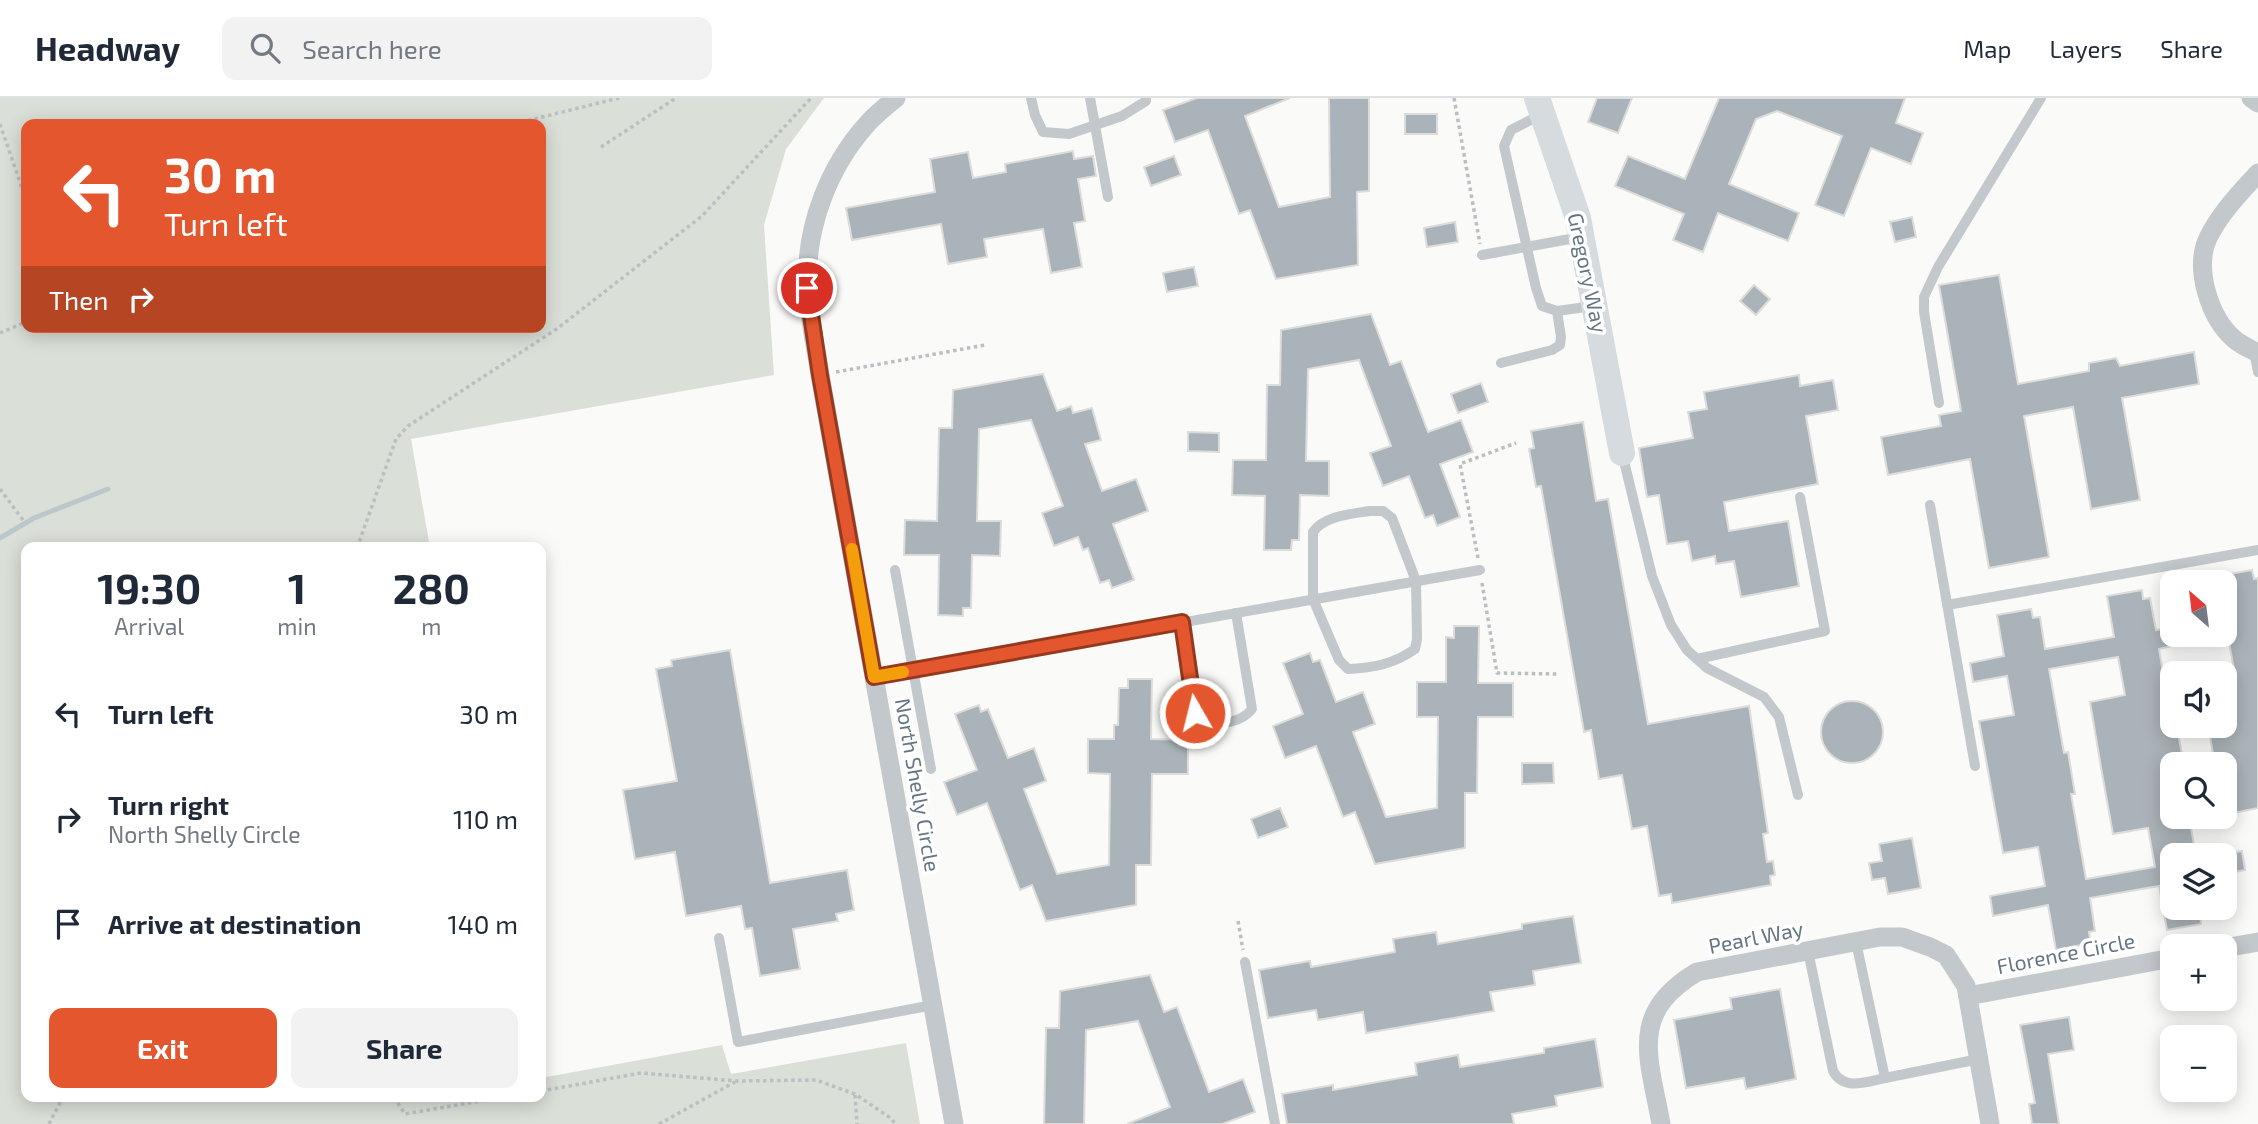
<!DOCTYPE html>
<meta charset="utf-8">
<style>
body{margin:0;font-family:"Exo 2",sans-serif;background:#f2f2f3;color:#1f2937;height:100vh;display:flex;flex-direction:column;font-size:26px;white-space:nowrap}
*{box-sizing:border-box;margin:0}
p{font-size:23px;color:#747a83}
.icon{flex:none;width:38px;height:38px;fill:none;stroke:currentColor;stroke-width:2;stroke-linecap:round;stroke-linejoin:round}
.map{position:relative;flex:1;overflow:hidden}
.panel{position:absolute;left:21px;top:444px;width:525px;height:560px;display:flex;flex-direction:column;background:#fff;border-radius:14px;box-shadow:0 4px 18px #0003}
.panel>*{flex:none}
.guide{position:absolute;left:21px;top:21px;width:525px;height:214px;border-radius:14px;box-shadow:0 4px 18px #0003;background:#e4572e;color:#fff;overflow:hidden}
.needle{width:46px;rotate:332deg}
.controls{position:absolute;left:2160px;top:472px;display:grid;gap:14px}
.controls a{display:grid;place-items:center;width:77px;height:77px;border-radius:14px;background:#fff;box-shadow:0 4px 18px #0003;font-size:35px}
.pin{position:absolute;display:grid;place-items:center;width:60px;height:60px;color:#fff;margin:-30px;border:4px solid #fff;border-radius:50%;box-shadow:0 2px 7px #0007}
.me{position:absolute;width:77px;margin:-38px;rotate:352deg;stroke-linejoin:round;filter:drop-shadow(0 0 5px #0008)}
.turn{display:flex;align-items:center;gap:24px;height:147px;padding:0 28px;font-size:32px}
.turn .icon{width:91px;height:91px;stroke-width:2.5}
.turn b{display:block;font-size:49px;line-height:60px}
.then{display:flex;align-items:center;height:66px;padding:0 28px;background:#0003;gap:14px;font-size:26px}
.eta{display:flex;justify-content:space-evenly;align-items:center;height:119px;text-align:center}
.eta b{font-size:42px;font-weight:700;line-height:49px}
.primary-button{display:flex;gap:14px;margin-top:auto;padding:14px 28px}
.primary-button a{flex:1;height:80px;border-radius:14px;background:#e4572e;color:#fff;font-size:28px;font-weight:700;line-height:80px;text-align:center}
.primary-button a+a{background:#f2f2f3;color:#1f2937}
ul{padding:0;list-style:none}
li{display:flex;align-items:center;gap:21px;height:105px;padding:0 28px}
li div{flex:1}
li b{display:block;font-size:26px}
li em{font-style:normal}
header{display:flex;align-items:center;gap:42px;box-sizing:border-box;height:98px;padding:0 35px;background:#fff;border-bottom:2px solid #e0e1e3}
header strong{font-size:33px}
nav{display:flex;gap:38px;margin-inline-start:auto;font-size:24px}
.search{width:490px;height:63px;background:#f2f2f3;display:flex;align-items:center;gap:18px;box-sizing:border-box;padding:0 24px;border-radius:14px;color:#747a83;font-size:26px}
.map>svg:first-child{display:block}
</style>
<header>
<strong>Headway</strong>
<div class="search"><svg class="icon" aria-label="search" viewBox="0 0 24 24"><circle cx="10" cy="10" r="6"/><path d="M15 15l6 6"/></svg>Search here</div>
<nav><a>Map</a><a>Layers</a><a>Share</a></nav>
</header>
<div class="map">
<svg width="2258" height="1026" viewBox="0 0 2258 1026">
<rect width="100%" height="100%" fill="#fafaf8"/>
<path fill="#dadfd7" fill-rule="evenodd" d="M0,0H824L786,51L764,127L774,277L411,341L430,450H26V999H409L410,1003L431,999H541V980L722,947L731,976L906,945L920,1026H0ZM26,26H541V229H26Z"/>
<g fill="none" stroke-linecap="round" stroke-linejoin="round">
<path stroke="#bbc7cb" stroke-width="5" d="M0,440L34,420L108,391"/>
</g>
<g fill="#aab3b9" stroke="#dcdcda" stroke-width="2" fill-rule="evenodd">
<path d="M1197,0H1290L1245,18L1279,109L1330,99L1329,0H1369V93L1357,94L1358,167L1276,181L1250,112L1239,116L1208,32L1175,44L1163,12Z"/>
<path d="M1597,0H1632L1618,35L1588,24Z"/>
<path d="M1719,0H1905L1896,25L1923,35L1911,66L1871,50L1844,118L1815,107L1842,38L1777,13L1756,21L1729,86L1799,115L1788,143L1718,115L1703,154L1673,142L1684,116L1615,88L1628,58L1685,81Z"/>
<rect x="1405" y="16" width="32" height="20"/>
<path d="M1073,53L1074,61L1093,58L1096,78L1078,81L1085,123L1074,125L1082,169L1051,175L1043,131L984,141L987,159L948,166L941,126L852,142L846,110L935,94L930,61L968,54L973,80L1006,74L1005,66Z"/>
<path d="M1174,58L1181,77L1151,88L1144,69Z"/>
<path d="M1912,119L1916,139L1895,144L1890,124Z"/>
<path d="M1455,124L1458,144L1427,149L1424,130Z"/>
<path d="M1194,169L1198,188L1167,194L1163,175Z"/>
<path d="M1999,177L2018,286L2089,273V265L2116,260L2120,268L2194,254L2199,286L2122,300L2140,402L2091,411L2073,309L2024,318L2049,459L1989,470L1970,361L1888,377L1881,339L1941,328L1939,317L1961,313L1939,187Z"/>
<path d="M1754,187L1770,201L1756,217L1740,203Z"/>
<path d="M1371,216L1390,267L1401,263L1428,334L1461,322L1473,354L1440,366L1460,419L1437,428L1433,417L1425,420L1409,378L1383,388L1370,355L1391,348L1359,262L1308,271L1306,363H1329V398L1300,397L1299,442H1292L1291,452H1264L1265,398L1232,397L1233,362H1266L1267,287H1280L1281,232Z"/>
<path d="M1043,276L1057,313L1071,308L1073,315L1092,310L1101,342L1085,346L1102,393L1136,381L1148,413L1113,426L1134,482L1112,490L1109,482L1100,485L1088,450L1083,452L1078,439L1054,448L1042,415L1063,408L1031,322L979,331L977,423H1001L1000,458L972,457L971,510H963V518L938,517L939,457H904L905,422L937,423L939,330H952L953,292Z"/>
<path d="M1799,277L1800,288L1833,282L1838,312L1806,318L1818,386L1724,404L1729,433L1788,423L1799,488L1741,499L1734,463L1716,466L1715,458L1692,463L1688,443L1667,446L1659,397L1647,399L1639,350L1693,340L1688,314L1707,311L1704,294Z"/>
<path d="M1481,285L1488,304L1458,315L1451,296Z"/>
<path d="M1583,324L1596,403L1608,401L1648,626L1749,608L1768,735L1763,736L1767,764L1773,763L1775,777L1770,778L1771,787L1672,805L1671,796L1659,798L1647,728L1632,731L1622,677L1599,681L1591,632L1584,634L1541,388L1536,389L1529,351L1534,350L1531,333Z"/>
<path d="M1188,334L1219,335V354L1188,353Z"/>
<path d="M2252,472L2254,481L2258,480V710L2224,717V667H2215L2208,628H2224V580L2235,578L2224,515V477Z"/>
<path d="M2142,492L2143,501L2150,500L2156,532L2172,529V548L2159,551L2172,628L2174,636L2178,635L2184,667H2172V719H2189L2196,758H2172V810H2199L2201,826L2167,832L2159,788L2090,800L2095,833L2089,834L2091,845L2056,852L2048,807L1993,818L1990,798L2045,788L2038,749L2003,755L1979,623L2014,617L2007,578L1973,584L1970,565L2004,558L1997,517L2031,511L2033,520L2040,519L2045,551L2114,539L2107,498ZM2118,559L2125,597L2090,604L2102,675L2113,736L2148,730L2155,769L2086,781L2071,696H2075L2068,654L2064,655L2049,571Z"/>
<path d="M1454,528H1479L1478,585H1513V619H1478L1477,695H1465V750L1375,766L1355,714L1343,719L1316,648L1285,660L1273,628L1303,616L1283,565L1310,555L1313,564L1320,562L1336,604L1363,594L1375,626L1353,634L1386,719L1437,710L1438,619H1417V584H1446V539L1454,540Z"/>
<path d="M730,552L770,785L847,772L854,812L836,816L838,823L793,831L800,871L760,878L752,830L745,831L741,808L686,818L675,754L635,761L623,692L677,683L656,571L672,568L671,562Z"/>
<path d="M1128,581H1152L1151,641L1188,642V676H1152L1151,767H1136V807L1046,823L1032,787L1020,792L987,705L957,717L944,684L977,672L955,616L979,607L981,614L988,611L1008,660L1034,650L1046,683L1024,691L1057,776L1109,767L1110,676L1088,675V641H1114V627H1118L1119,590H1128Z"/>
<circle cx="1852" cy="634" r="31"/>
<path d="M1522,665H1553L1554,685L1522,686Z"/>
<path d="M1280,710L1288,729L1258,740L1251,721Z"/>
<path d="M1912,740L1921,790L1888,796L1885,780L1872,782L1869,765L1882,763L1879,746Z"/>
<path d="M2242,753L2245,772L2224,776V756Z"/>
<path d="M1573,818L1581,865L1533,873L1535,887L1490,894L1494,913L1366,935L1363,914L1318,922L1316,912L1268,920L1259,872L1310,863L1311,869L1395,854L1393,841L1436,834L1438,846L1522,831V826Z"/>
<path d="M1150,877L1164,914L1177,909L1209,994L1243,981L1255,1014L1222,1026H1127L1170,1009L1138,923L1086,932L1084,1026H1044L1046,930H1059L1060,893Z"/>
<path d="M1780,891L1796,981L1746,991L1744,980L1686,990L1674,922L1732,911L1730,900Z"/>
<path d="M2069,919L2074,952L2048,956L2059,1026H2032L2029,1006L2035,1005L2020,927Z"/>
<path d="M1595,941L1603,989L1555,998L1557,1008L1512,1016L1514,1026H1287L1282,996L1333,987V992L1417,977L1415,965L1458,957L1460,969L1544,955V950Z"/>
</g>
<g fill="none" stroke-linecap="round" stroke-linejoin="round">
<g stroke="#bbbfc2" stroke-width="3.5" stroke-dasharray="3.5 3.5" stroke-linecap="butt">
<path d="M1454,0L1480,146"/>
<path d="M0,26L26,102"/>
<path d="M514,26L619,0"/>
<path d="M601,49L676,0"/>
<path d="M0,235L26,224"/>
<path d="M836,274L985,247"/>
<path d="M0,391L23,422"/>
<path d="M357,450L396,341L408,328L558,230L702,118L811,0"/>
<path d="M1478,460L1460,366L1516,345"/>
<path d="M1482,485L1497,575L1557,576"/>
<path d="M1238,823L1243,852"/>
<path d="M541,993L641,975L737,983L816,982L855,996L892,1021L895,1026"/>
<path d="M855,997L857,1026"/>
<path d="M394,999L405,1016L503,999"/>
<path d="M49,1026L63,999"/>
<path d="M659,1026L735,984"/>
</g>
<g stroke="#c3c8cc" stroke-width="10">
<path d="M1031,0L1035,17L1043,34L1069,36L1122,18L1146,3V0"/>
<path d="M1090,0L1108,99"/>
<path d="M1542,16L1511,32L1504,48L1536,190L1542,208L1557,213L1593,208"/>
<path d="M1482,157L1581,139"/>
<path d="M2254,253L2258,274"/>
<path d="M1501,265L1552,252L1560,247L1561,239L1557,213"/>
<path d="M1939,305L1924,214V199L1938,169L2041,0"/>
<path d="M1622,355L1652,478L1671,527L1687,552L1707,570L1764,599L1779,619L1798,697"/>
<path d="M1930,407L1975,668"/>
<path d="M1369,413H1383L1392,420L1416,483L1417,541L1415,551C1394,566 1373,570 1348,571L1339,562L1313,501V434C1324,418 1351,416 1369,413Z"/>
<path d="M895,472L931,671"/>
<path d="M1947,507L2258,452"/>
<path d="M1182,524L1195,615L1204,624C1221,627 1241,625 1252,611L1236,515"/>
<path d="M1697,561L1825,533L1800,399"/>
<path d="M874,579L1480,472"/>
<path d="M719,840L738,944L933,907"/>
<path d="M1808,853L1833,973C1844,993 1866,984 1885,980L1856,844"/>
<path d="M1245,864L1275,1026"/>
<path d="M1885,980L1979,961"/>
</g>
<g stroke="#c3c8cc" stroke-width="19">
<path d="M896,0C886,8 876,16 868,25C828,69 804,132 808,192C809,221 816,249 820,277L954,1026"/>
<path d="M2251,0L2258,5"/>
<path d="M2258,75C2240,95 2220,115 2208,140C2194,170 2209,219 2234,241C2241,247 2250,251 2258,255"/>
<path d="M2224,850L2258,844"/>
<path d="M1968,898L2172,860"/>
<path d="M1661,1026C1649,959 1628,915 1697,874L1880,839H1902L1930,849L1946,857L1957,874L1966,888L1990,1026"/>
</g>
<path stroke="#d6dbdf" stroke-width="26" d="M1537,0L1578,120L1622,355"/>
</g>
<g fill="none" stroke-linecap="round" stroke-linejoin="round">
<defs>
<path id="route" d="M807,190L820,277L874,579L1182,524L1195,615"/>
</defs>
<use href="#route" stroke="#94391e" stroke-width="18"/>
<use href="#route" stroke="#e4572e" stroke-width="12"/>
<path stroke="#f59e0b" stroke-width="12" d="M852,451L874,579L903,574"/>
</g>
<g text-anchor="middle" stroke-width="7" stroke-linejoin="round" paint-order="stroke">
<g font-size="21" fill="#657683" stroke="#fff">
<text transform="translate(1587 175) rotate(78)" y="7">Gregory Way</text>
<text transform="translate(917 687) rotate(80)" y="7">North Shelly Circle</text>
<text transform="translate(1756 840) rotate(-11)" y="7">Pearl Way</text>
<text transform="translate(2066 856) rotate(-11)" y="7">Florence Circle</text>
</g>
</g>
</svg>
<div class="controls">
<a><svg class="needle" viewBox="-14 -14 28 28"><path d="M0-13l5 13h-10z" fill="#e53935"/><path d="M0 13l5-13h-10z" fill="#747a83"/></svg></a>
<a><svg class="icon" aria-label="sound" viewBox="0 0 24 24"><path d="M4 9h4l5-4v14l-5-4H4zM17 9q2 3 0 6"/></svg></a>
<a><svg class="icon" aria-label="search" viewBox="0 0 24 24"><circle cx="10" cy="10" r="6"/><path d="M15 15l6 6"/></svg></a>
<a><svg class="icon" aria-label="layers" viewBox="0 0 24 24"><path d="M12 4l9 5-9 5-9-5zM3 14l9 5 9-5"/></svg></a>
<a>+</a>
<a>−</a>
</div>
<div class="pin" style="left:807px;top:190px;background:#d93025"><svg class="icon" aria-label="arrive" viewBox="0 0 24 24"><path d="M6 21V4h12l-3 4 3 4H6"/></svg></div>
<svg class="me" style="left:1195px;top:615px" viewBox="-20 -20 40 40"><circle r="17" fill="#e4572e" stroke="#fff" stroke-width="3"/><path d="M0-11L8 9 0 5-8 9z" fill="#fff"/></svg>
<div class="guide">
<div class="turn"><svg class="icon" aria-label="left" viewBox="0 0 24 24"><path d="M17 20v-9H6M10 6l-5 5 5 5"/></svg><div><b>30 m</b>Turn left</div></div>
<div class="then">Then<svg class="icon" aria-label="right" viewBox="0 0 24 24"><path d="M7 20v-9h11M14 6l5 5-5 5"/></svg></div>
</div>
<section class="panel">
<div class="eta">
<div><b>19:30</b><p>Arrival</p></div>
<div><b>1</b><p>min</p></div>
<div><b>280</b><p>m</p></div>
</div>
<ul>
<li><svg class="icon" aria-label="left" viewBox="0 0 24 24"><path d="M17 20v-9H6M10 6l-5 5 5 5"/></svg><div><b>Turn left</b></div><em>30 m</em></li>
<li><svg class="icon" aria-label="right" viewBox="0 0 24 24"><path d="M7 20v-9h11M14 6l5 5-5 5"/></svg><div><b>Turn right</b><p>North Shelly Circle</p></div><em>110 m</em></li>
<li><svg class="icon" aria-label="arrive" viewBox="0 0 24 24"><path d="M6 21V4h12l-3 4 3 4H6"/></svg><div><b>Arrive at destination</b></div><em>140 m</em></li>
</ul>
<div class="primary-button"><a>Exit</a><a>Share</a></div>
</section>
</div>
